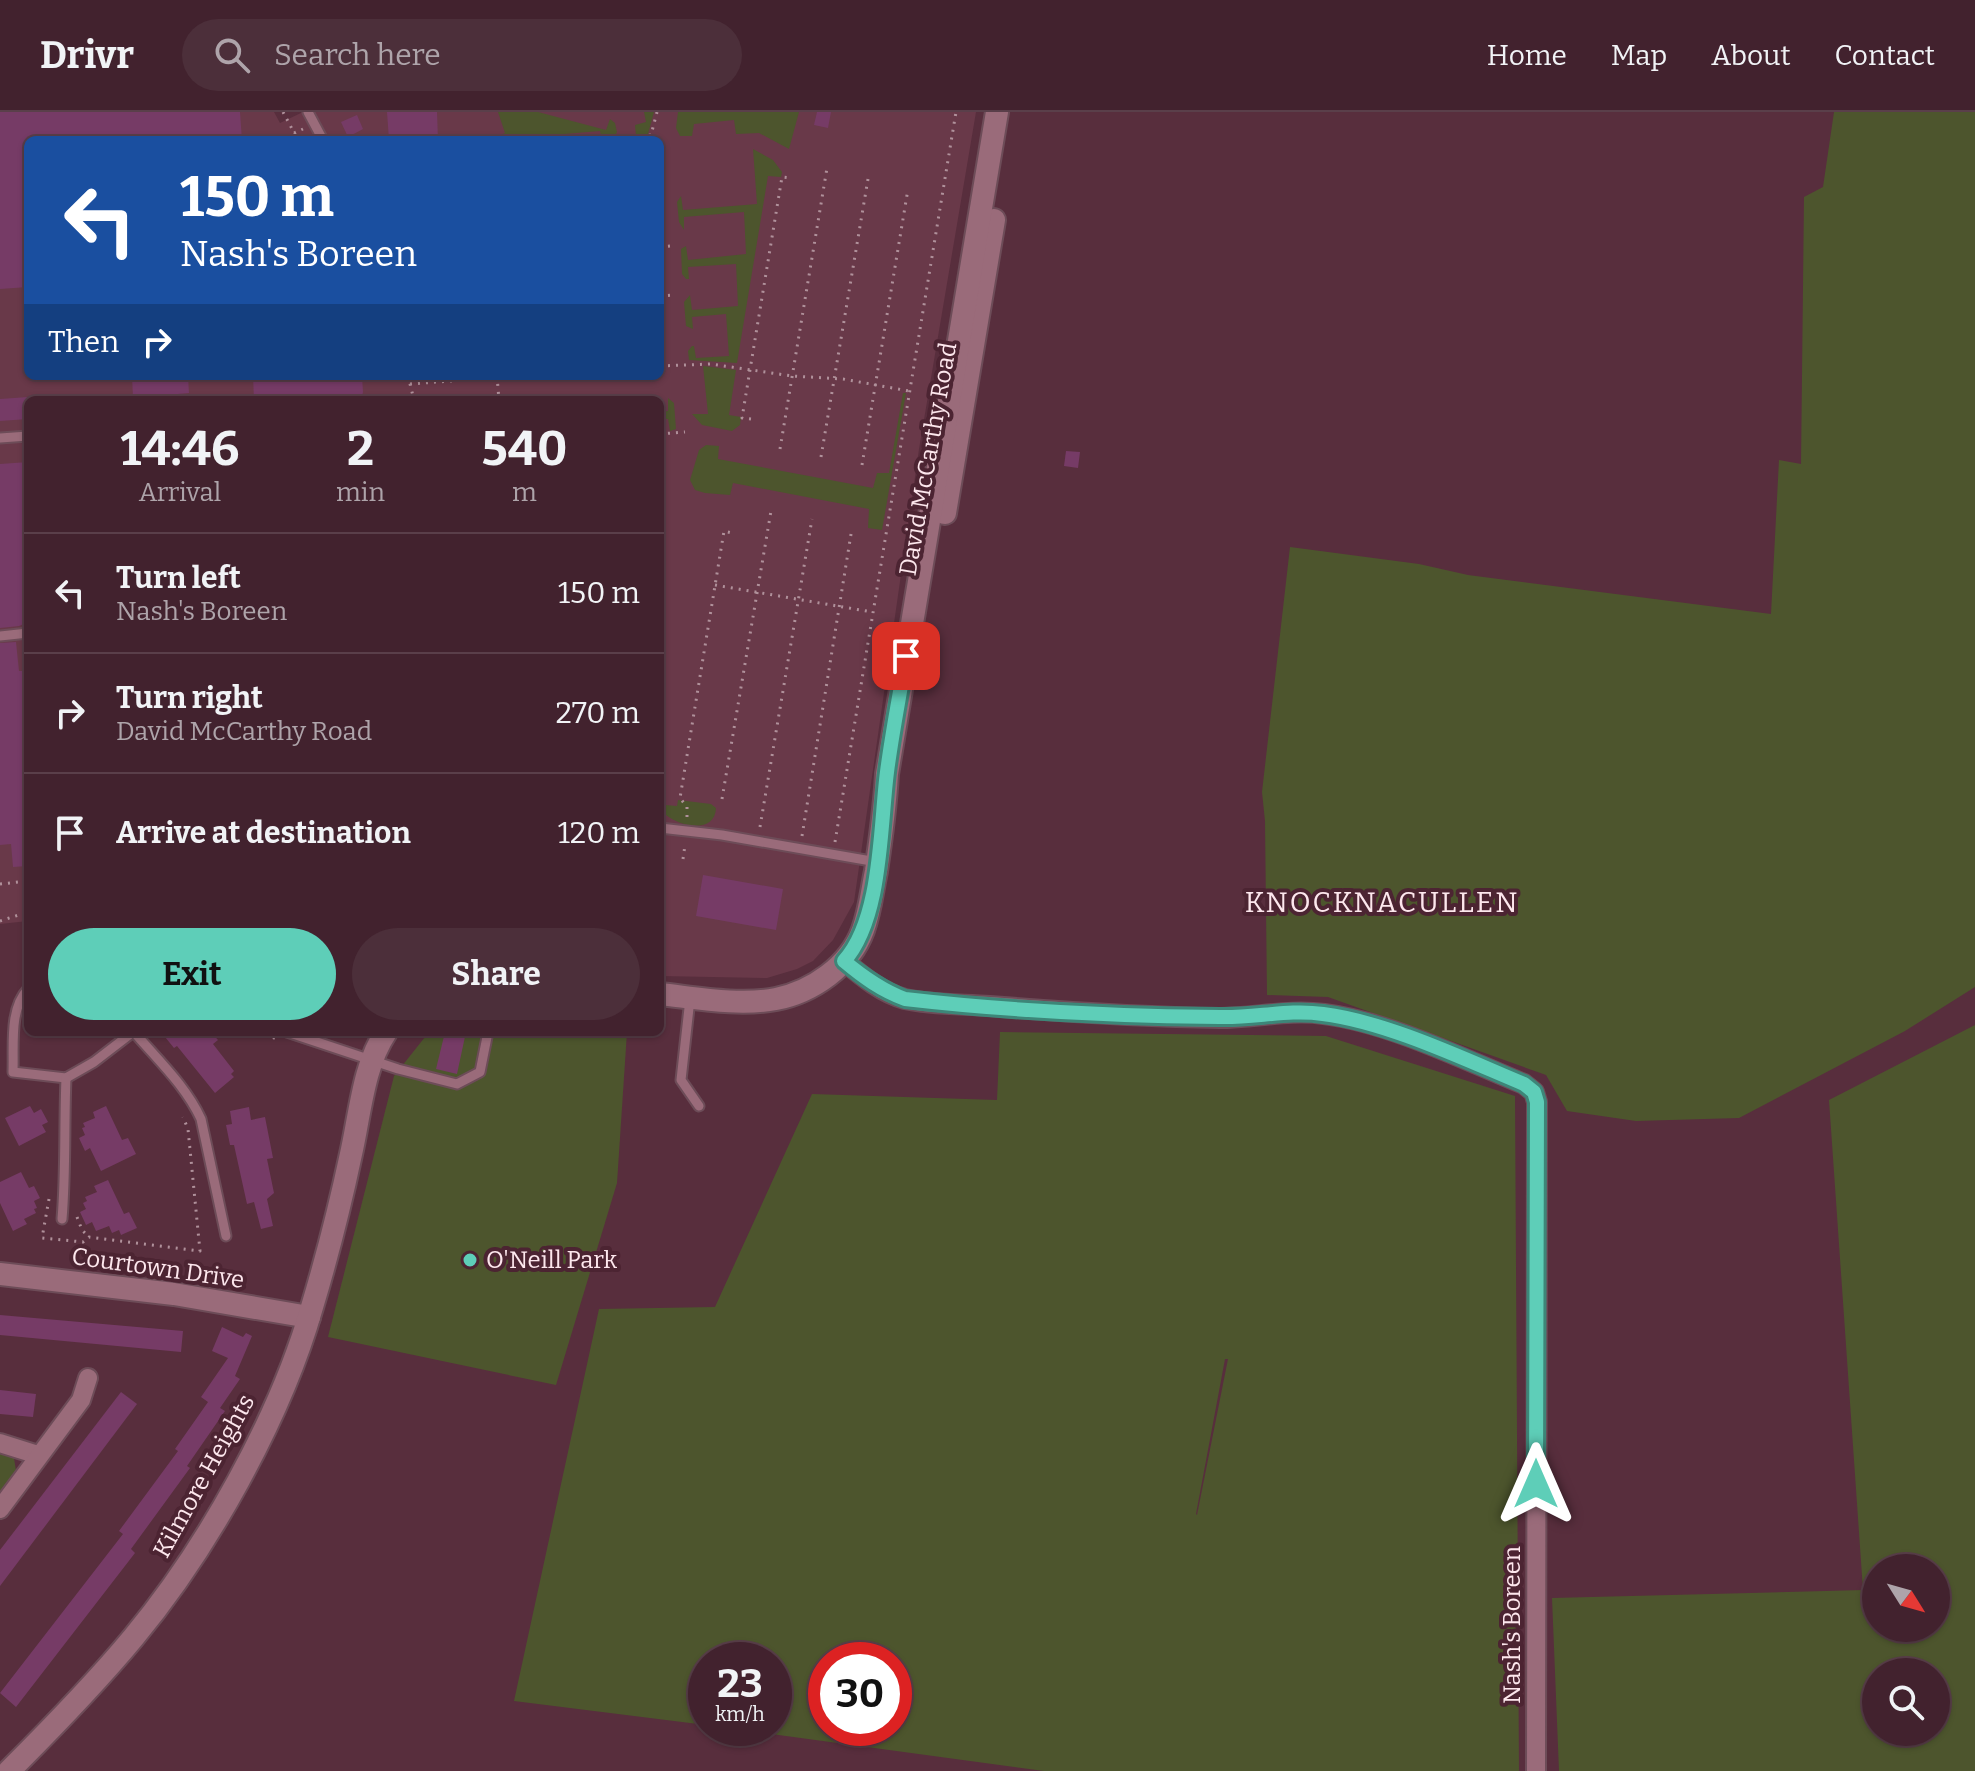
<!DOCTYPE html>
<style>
body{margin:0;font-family:Bitter,serif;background:#4c2f3a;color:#f1f3f6;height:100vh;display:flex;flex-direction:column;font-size:30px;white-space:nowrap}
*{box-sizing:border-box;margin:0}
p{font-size:26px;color:#aea4aa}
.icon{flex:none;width:44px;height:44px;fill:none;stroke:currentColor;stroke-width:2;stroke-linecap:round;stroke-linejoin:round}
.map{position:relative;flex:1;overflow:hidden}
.side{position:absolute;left:24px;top:284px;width:640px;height:640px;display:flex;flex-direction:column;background:#42222e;border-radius:12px;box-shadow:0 2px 6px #0004,0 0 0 2px #5a3f4a}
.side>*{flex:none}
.banner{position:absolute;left:24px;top:24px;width:640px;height:244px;border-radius:12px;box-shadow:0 2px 6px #0004,0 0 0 2px #5a3f4a;background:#1a4fa0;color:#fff;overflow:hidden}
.needle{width:52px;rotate:127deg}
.fabs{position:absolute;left:1862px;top:1442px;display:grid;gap:16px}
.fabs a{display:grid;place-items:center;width:88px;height:88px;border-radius:50%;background:#42222e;box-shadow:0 2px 6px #0004,0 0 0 2px #5a3f4a;font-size:40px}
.speed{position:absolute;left:688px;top:1530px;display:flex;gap:16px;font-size:40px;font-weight:700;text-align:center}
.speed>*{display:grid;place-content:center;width:104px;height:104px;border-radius:50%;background:#42222e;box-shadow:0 2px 6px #0004,0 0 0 2px #5a3f4a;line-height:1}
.speed small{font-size:20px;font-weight:400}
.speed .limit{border:12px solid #d22;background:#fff;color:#111}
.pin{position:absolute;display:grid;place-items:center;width:68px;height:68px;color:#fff;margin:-34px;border-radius:16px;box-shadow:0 4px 12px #0006}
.me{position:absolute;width:88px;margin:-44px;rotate:0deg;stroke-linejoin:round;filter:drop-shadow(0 0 6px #0008)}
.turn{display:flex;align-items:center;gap:28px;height:168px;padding:0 24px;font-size:36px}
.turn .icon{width:104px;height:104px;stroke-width:2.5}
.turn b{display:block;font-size:56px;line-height:68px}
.then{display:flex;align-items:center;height:76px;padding:0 24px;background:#0003;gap:16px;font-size:30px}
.eta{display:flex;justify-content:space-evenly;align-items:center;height:136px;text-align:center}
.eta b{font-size:48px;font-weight:700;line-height:56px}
.primary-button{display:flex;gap:16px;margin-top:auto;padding:16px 24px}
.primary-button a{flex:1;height:92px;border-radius:48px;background:#5eceb8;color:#111;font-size:32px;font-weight:700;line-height:92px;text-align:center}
.primary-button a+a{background:#4c2f3a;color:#f1f3f6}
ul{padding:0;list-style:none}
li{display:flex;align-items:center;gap:24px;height:120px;padding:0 24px;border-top:2px solid #5a3f4a}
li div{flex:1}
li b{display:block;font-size:30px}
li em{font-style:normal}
header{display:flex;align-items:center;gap:48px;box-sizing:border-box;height:112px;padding:0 40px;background:#42222e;border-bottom:2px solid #5a3f4a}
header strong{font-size:38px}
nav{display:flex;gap:44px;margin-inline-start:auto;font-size:28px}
.search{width:560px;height:72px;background:#4c2f3a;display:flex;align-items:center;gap:20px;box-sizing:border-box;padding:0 28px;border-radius:44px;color:#aea4aa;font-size:30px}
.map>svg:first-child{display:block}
</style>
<header>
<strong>Drivr</strong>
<div class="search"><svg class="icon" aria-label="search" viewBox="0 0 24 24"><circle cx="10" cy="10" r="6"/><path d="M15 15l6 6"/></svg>Search here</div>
<nav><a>Home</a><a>Map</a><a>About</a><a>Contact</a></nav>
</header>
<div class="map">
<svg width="1975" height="1659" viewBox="0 0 1975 1659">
<rect width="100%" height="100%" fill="#582e3d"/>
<path fill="#693949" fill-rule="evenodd" d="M0,0H274L280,11L303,0H976L919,337L854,790L833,828L813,849L797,857L767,866L660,864V288H28V809L0,812ZM28,28H660V264H28Z"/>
<g fill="#4d552d" fill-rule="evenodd">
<path d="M498,0H538L606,18L610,7L615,11L617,20L613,28H602L600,19L494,28L493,26L505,21Z"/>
<path d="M644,0H654L648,22L636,24L635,13L646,10Z"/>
<path d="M678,0H799L789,37L759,21L736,22L734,8L694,12L692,24H680L676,16Z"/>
<path d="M1834,0H1975V875L1905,919L1739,1006L1636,1009L1567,999L1546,963L1328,885L1267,883L1265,709L1262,680L1290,435L1419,452L1468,463L1771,502L1779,348L1801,352L1804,85L1823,75Z"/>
<path d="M753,37L773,48L782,60L781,65L768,64L737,251L689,248L688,239L692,234H694L696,246L729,244L726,202L692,205L693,217L686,214L684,190L690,183L692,198L738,194L736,152L688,155L689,167H686L682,162L681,137L686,134L688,148L746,142L744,100L684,105V118L679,110L677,90L681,84L683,98L757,92Z"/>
<path d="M703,254L736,258L729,303L741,305L740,313L732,319L702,313L692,302H708Z"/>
<path d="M903,281H906L882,418L868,416L869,397L733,371L730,383L705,381L695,378L690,368L699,338L706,333L719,334L718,347L873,376L877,361H889Z"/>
<path d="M668,286L674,291L676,317L670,319L668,307H660V300L668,299Z"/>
<path d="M678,688L711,692L716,696C715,722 681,715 666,703L665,693L677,694Z"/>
<path d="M1975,913V1659H1559L1552,1486L1863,1478L1829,988ZM1876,1456H1936V1516H1876ZM1876,1560H1936V1620H1876Z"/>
<path d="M429,920H627L617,1071L556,1273L328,1225L394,964Z"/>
<path d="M1000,920L1326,924L1515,984L1519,1659H1044L726,1616H774V1548H706V1613L514,1589L599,1197L715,1195L812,982L997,988ZM1225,1247H1228L1197,1403L1196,1402ZM826,1548H894V1616H826Z"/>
<path d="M0,1339L14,1346L16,1359L0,1382Z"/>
</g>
<g fill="#763b66">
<path d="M0,0H240L242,28H28V175L0,177Z"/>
<path d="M387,0H437L438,28H389Z"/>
<path d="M817,0H831L828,16L814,13Z"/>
<path d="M357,3L363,17L348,25L341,10Z"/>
<path d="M132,264H188L189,281L133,286Z"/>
<path d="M253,264H362L363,280L361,288H254Z"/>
<path d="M28,285V307L0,309V287Z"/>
<path d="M1066,339L1080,340L1078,356L1064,354Z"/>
<path d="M28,350V510L19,514L0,516V352Z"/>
<path d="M16,530L19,559H28V754L13,755L11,732L0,733V531Z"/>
<path d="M703,763L783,777L776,818L696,804Z"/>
<path d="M161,920H211L218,928L213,932L234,959L231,962L234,965L215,981L177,934L174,936Z"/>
<path d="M445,920H466L457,962L436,957Z"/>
<path d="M30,994L34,1001L41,997L48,1010L42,1013L46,1020L19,1034L5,1006Z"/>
<path d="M106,994L122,1028L128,1026L136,1042L101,1059L90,1036L85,1039L79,1026L85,1023L82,1016L85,1015L83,1011L95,1006L93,1000Z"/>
<path d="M249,995L251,1008L265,1005L273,1046L267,1047L274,1081L267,1087L273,1114L261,1117L254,1090L247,1092L234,1033H230L226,1013L232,1012L230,999Z"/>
<path d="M21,1060L29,1076L34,1074L40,1086L34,1089L37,1096L34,1097L36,1101L24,1107L27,1112L13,1119L0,1091V1070Z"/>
<path d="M108,1068L124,1102L129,1100L137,1116L121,1123L119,1118L112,1121L109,1114L96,1119L92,1110L86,1113L80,1100L86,1097L83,1091L87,1089L85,1085L97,1080L94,1074Z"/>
<path d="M0,1203L183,1219L181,1240L0,1223Z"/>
<path d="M222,1215L243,1225L246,1221L252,1224L235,1264L240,1267L220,1296L225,1299L187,1354L190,1356L131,1437L135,1441L16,1595L0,1581L123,1422L119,1419L178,1339L175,1337L208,1290L201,1285L228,1246L212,1239Z"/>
<path d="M0,1278L36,1282L33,1305L0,1302Z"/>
<path d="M121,1280L137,1292L0,1474V1438Z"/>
</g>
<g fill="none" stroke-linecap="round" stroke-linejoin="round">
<defs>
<g id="service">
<path d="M308,0L323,28"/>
<path d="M0,326L28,324"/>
<path d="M0,524L28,521"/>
<path d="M660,716L722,723L877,750"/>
<path d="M28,877C9,897 14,933 13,960L66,966L94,950L133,920"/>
<path d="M690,887L681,968L699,994"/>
<path d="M134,920C157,947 186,974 201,1007L226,1124"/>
<path d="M287,920L398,957L457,972L480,960L488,920"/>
<path d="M62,1107C66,1060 64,1013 66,966"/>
</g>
<g id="minor">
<path d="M844,849C862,864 882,881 905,887C932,893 962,892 990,894C1066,900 1144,905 1220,906C1255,906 1289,897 1324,902C1389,910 1463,947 1524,972L1534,980L1537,990L1536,1659"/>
<path d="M0,1331L38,1343"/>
<path d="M0,1397L81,1288L88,1266"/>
</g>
<g id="tertiary">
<path d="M945,401L994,108"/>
<path d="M660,882C697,886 739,894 776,887C812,880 850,854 863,818C870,799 872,778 876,759C881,726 885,695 887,662L997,0"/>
<path d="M0,1162L174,1182L309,1205"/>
<path d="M9,1659C52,1616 94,1573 133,1526C207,1437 280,1307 312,1195C327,1145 340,1094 351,1042C360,1003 363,954 386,920"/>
</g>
</defs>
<use href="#service" stroke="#6d4c58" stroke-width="13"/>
<use href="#minor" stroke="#6d4c58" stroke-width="22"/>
<use href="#tertiary" stroke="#6d4c58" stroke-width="26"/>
<g stroke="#b0919b" stroke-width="3" stroke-dasharray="2 6" stroke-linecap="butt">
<path d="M283,0L298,28"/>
<path d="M294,21L303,17"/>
<path d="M645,28V24L651,23L657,0"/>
<path d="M660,135L671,134"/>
<path d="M660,184L674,183"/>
<path d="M660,254L711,252L792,264L843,267L909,279"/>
<path d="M408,264L414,288"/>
<path d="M497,264L499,288"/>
<path d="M410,272L519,264"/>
<path d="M751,307L742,306L782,65L791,66"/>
<path d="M660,322L685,320"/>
<path d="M780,337L827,56"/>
<path d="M821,345L868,67"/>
<path d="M862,353L908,77"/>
<path d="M715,473L872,500"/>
<path d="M722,687L771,399"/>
<path d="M687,705V695L680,686L724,419L732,421"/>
<path d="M760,715L812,407"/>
<path d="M802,724L852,416"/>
<path d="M835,730L956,0"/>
<path d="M683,747L685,733"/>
<path d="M0,772L28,769"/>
<path d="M0,809L28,800"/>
<path d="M258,920L277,927"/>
<path d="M49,1087L42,1126L83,1130L89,1125L200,1139L188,1017L183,1005"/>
<path d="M77,1105L82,1118L89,1125"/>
</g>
<use href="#service" stroke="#9a6b7a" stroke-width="9"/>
<use href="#minor" stroke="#9a6b7a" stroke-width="18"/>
<use href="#tertiary" stroke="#9a6b7a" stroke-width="22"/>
</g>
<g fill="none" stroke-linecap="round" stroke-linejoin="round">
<defs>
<path id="route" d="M906,544C900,582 892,621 887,660C880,714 882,807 844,849C863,865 881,878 905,887C1009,899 1116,904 1220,905C1255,906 1289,897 1323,902C1387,910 1464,947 1524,972L1534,980L1537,990L1536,1372"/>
</defs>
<use href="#route" stroke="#3d8678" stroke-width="20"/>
<use href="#route" stroke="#5eceb8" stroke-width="14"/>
</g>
<circle fill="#5eceb8" stroke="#4c2432" stroke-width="3" cx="470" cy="1148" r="8"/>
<g text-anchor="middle" stroke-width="8" stroke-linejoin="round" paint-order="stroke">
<g font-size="24" fill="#fde7ed" stroke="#4c2432">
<text transform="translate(928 347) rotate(-80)" y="8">David McCarthy Road</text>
<text transform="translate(158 1156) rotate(8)" y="8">Courtown Drive</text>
<text transform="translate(204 1364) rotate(-61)" y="8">Kilmore Heights</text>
<text transform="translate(1512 1513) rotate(-90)" y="8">Nash's Boreen</text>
</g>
<g font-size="24" fill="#fde7ed" stroke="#4c2432" text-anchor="start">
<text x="486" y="1156">O'Neill Park</text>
</g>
<g font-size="28" letter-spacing="2" fill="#fde7ed" stroke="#4c2432">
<text x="1382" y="800">KNOCKNACULLEN</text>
</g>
</g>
</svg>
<div class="fabs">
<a><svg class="needle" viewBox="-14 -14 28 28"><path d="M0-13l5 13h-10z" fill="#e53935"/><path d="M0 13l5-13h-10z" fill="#aea4aa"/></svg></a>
<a><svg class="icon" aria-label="search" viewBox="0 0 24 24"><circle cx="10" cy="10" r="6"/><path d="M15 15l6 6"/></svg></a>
</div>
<div class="speed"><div>23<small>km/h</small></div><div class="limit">30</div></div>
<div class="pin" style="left:906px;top:544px;background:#d93025"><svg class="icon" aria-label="arrive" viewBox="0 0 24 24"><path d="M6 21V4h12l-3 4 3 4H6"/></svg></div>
<svg class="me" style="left:1536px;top:1372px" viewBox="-20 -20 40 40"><path d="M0-17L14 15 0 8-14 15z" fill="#5eceb8" stroke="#fff" stroke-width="4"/></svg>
<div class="banner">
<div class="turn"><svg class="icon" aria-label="left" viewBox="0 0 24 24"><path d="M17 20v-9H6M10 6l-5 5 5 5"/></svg><div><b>150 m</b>Nash's Boreen</div></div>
<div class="then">Then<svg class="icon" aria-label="right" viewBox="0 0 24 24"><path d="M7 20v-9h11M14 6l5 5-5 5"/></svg></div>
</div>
<section class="side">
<div class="eta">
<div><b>14:46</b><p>Arrival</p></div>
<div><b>2</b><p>min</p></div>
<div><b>540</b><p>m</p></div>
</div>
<ul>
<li><svg class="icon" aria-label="left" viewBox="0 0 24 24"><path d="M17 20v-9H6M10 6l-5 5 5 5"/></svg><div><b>Turn left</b><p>Nash's Boreen</p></div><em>150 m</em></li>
<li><svg class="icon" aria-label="right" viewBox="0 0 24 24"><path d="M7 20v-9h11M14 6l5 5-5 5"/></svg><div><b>Turn right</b><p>David McCarthy Road</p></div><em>270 m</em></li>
<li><svg class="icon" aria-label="arrive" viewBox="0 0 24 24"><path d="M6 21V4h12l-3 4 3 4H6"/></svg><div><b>Arrive at destination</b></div><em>120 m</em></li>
</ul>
<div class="primary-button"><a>Exit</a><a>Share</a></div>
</section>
</div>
